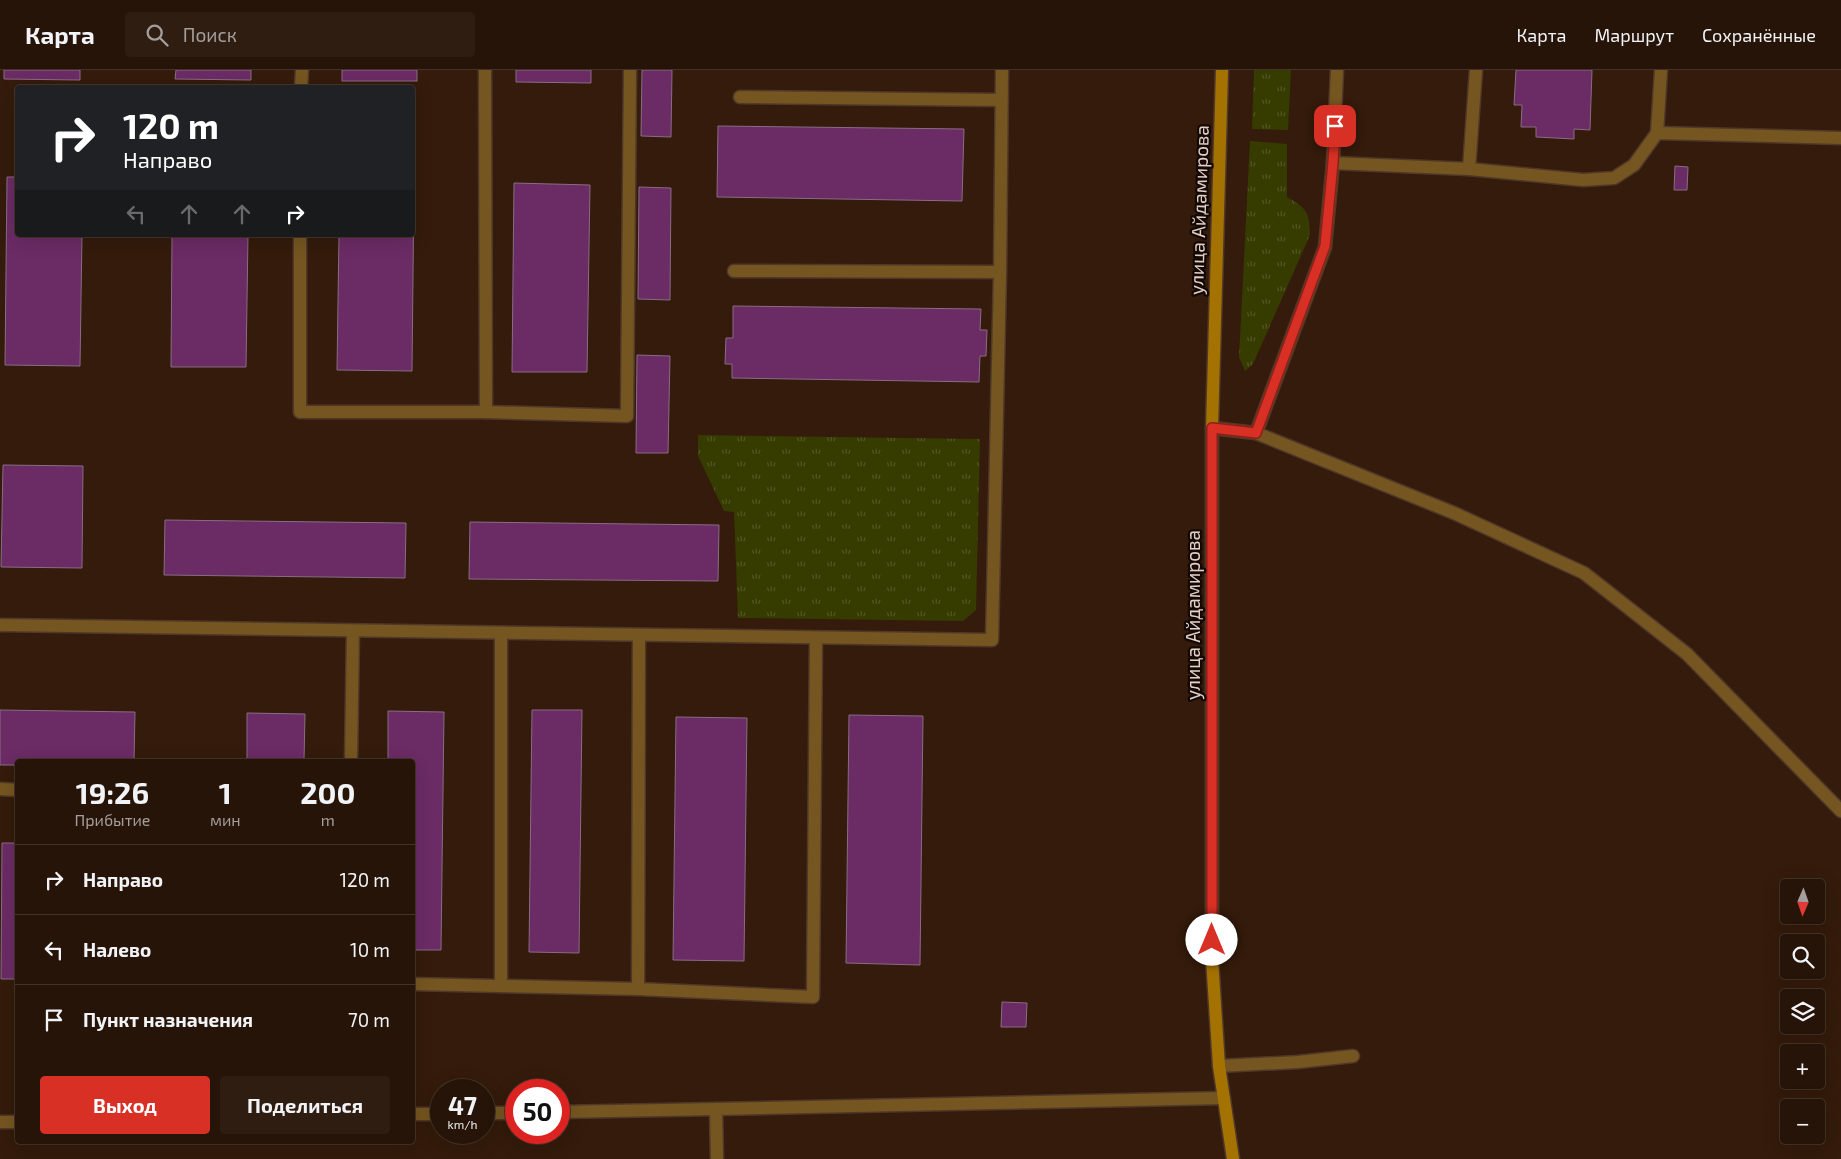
<!DOCTYPE html>
<html lang="ru">
<meta charset="utf-8">
<style>
body{margin:0;font-family:"Exo 2",sans-serif;background:#2f1d12;color:#f1f3f6;height:100vh;display:flex;flex-direction:column;font-size:19px;white-space:nowrap}
*{box-sizing:border-box;margin:0}
p{font-size:16px;color:#a49e9c}
.icon{flex:none;width:28px;height:28px;fill:none;stroke:currentColor;stroke-width:2;stroke-linecap:round;stroke-linejoin:round}
.map{position:relative;flex:1;overflow:hidden}
.panel{position:absolute;left:15px;top:689px;width:400px;height:385px;display:flex;flex-direction:column;background:#271408;border-radius:5px;box-shadow:0 5px 20px #0002,0 0 0 1px #433329}
.panel>*{flex:none}
.guide{position:absolute;left:15px;top:15px;width:400px;height:152px;border-radius:5px;box-shadow:0 5px 20px #0002,0 0 0 1px #433329;background:#202124;color:#fff;overflow:hidden}
.needle{width:32px;rotate:182deg}
.tools{position:absolute;left:1780px;top:809px;display:grid;gap:10px}
.tools a{display:grid;place-items:center;width:45px;height:45px;border-radius:5px;background:#271408;box-shadow:0 5px 20px #0002,0 0 0 1px #433329;font-size:25px}
.speed{position:absolute;left:430px;top:1009px;display:flex;gap:10px;font-size:25px;font-weight:700;text-align:center}
.speed>*{display:grid;place-content:center;width:65px;height:65px;border-radius:50%;background:#271408;box-shadow:0 5px 20px #0002,0 0 0 1px #433329;line-height:1}
.speed small{font-size:12px;font-weight:400}
.speed .limit{border:8px solid #d22;background:#fff;color:#111}
.pin{position:absolute;display:grid;place-items:center;width:42px;height:42px;color:#fff;margin:-21px;border-radius:10px;box-shadow:0 2px 8px #0006}
.me{position:absolute;width:55px;margin:-28px;rotate:0deg;stroke-linejoin:round;filter:drop-shadow(0 0 4px #0008)}
.turn{display:flex;align-items:center;gap:18px;height:105px;padding:0 25px;font-size:22px}
.turn .icon{width:65px;height:65px;stroke-width:2.5}
.turn b{display:block;font-size:35px;line-height:42px}
.lanes{display:flex;align-items:center;height:48px;padding:0 25px;background:#0003;justify-content:center;gap:25px;direction:ltr}
.lanes .off{opacity:.35}
.eta{display:flex;justify-content:space-evenly;align-items:center;height:85px;text-align:center}
.eta b{font-size:30px;font-weight:700;line-height:35px}
.button{display:flex;gap:10px;margin-top:auto;padding:10px 25px}
.button a{flex:1;height:58px;border-radius:5px;background:#d93025;color:#fff;font-size:20px;font-weight:700;line-height:58px;text-align:center}
.button a+a{background:#2f1d12;color:#f1f3f6}
ul{padding:0;list-style:none}
li{display:flex;align-items:center;gap:15px;height:70px;padding:0 25px;border-top:1px solid #433329}
li div{flex:1}
li b{display:block;font-size:19px}
li em{font-style:normal}
header{display:flex;align-items:center;gap:30px;box-sizing:border-box;height:70px;padding:0 25px;background:#271408;border-bottom:1px solid #433329}
header strong{font-size:24px}
nav{display:flex;gap:28px;margin-inline-start:auto;font-size:18px}
.search{width:350px;height:45px;background:#2f1d12;display:flex;align-items:center;gap:12px;box-sizing:border-box;padding:0 18px;border-radius:5px;color:#a49e9c;font-size:19px}
.map>svg:first-child{display:block}
</style>
<header>
<strong>Карта</strong>
<div class="search"><svg class="icon" aria-label="search" viewBox="0 0 24 24"><circle cx="10" cy="10" r="6"/><path d="M15 15l6 6"/></svg>Поиск</div>
<nav><a>Карта</a><a>Маршрут</a><a>Сохранённые</a></nav>
</header>
<div class="map">
<svg width="1841" height="1089" viewBox="0 0 1841 1089">
<defs>
<pattern id="grass-tufts" width="24" height="20" patternUnits="userSpaceOnUse" patternTransform="scale(1.25)"><rect width="24" height="20" fill="#363b00"/><path d="M3 7l-1-3M5 7V3M7 7l1-3M15 17l-1-3M17 17v-4M19 17l1-3" fill="none" stroke="#535624"/></pattern>
</defs>
<rect width="100%" height="100%" fill="#341b0b"/>
<g fill="url(#grass-tufts)">
<path d="M1254,0H1291L1288,60L1252,59Z"/>
<path d="M1250,71L1287,74V127C1306,138 1310,142 1310,165L1253,294L1245,301L1239,287Z"/>
<path d="M698,365L980,369L976,540L963,551L738,548L734,442L724,441L698,386Z"/>
</g>
<g fill="#6b2b65" stroke="#886d84">
<path d="M4,0H80V10L4,9Z"/>
<path d="M176,0H251V10L175,9Z"/>
<rect x="342" y="0" width="75" height="11"/>
<path d="M516,0H591V13L516,12Z"/>
<path d="M642,0H672L671,67L641,66Z"/>
<path d="M1516,0H1592L1590,60L1574,59V69L1536,67V57H1521L1522,35H1514Z"/>
<path d="M718,56L964,59L962,131L717,127Z"/>
<path d="M1675,96L1688,97L1687,120H1674Z"/>
<path d="M7,107H18V165H82L80,296L5,295Z"/>
<path d="M412,112H414L412,301L337,300L339,165H412Z"/>
<path d="M514,113L590,115L587,302H512Z"/>
<path d="M639,117L671,118L670,230L638,229Z"/>
<path d="M172,165H248L246,297H171Z"/>
<path d="M733,236L981,239L980,260H987L986,286H980L979,312L732,308V294H725L726,268H733Z"/>
<path d="M637,285L670,286L668,383H636Z"/>
<path d="M3,395L83,396L82,498L1,497Z"/>
<path d="M165,450L406,453L405,508L164,505Z"/>
<path d="M470,452L719,455L718,511L469,509Z"/>
<path d="M0,640L135,642L134,691H18V695H0Z"/>
<path d="M532,640H582L579,883L529,882Z"/>
<path d="M388,641L444,642L441,880H412V691H388Z"/>
<path d="M247,643L305,644L304,691H247Z"/>
<path d="M849,645L923,646L920,895L846,893Z"/>
<path d="M676,647L747,648L744,891L673,890Z"/>
<path d="M2,773H18V909H1Z"/>
<path d="M1002,932L1027,933L1026,957H1001Z"/>
</g>
<g fill="none" stroke-linecap="round" stroke-linejoin="round">
<defs>
<g id="service">
<path d="M485,0L486,342"/>
<path d="M301,18L302,0"/>
<path d="M740,27L1001,30"/>
<path d="M1657,63L1661,0"/>
<path d="M1333,93L1469,99L1583,110L1614,108L1634,95L1657,63L1841,68"/>
<path d="M1469,99L1476,0"/>
<path d="M300,165V342H486L627,346L630,0"/>
<path d="M734,201L1000,202"/>
<path d="M1212,358L1256,363L1454,443L1584,503L1687,584L1841,741"/>
<path d="M1256,363L1325,177L1333,93L1337,0"/>
<path d="M0,555L992,570L1000,202L1002,0"/>
<path d="M501,563V916"/>
<path d="M351,691L353,561"/>
<path d="M0,719L18,720"/>
<path d="M412,914L638,919L813,927L816,568"/>
<path d="M638,919L639,565"/>
<path d="M1219,996L1298,992L1353,986"/>
<path d="M559,1042L716,1039"/>
<path d="M484,1043H516"/>
<path d="M412,1044H441"/>
<path d="M0,1052H18"/>
<path d="M717,1089L716,1039L1224,1028"/>
</g>
<path id="secondary" d="M1222,0L1212,358V889L1219,996L1233,1089"/>
</defs>
<use href="#service" stroke="#503829" stroke-width="15"/>
<use href="#secondary" stroke="#503829" stroke-width="15"/>
<use href="#service" stroke="#755620" stroke-width="12"/>
<use href="#secondary" stroke="#a47201" stroke-width="12"/>
</g>
<g fill="none" stroke-linecap="round" stroke-linejoin="round">
<defs>
<path id="route" d="M1212,870V358L1256,363L1325,176L1333,93L1335,56"/>
</defs>
<use href="#route" stroke="#8d1f18" stroke-width="12"/>
<use href="#route" stroke="#d93025" stroke-width="9"/>
</g>
<g text-anchor="middle" stroke-width="4.5" stroke-linejoin="round" paint-order="stroke">
<g font-size="19" fill="#e2d0c7" stroke="#130804">
<text transform="translate(1199 140) rotate(-88)" y="7">улица Айдамирова</text>
<text transform="translate(1193 545) rotate(-90)" y="7">улица Айдамирова</text>
</g>
</g>
</svg>
<div class="tools">
<a><svg class="needle" viewBox="-14 -14 28 28"><path d="M0-13l5 13h-10z" fill="#e53935"/><path d="M0 13l5-13h-10z" fill="#a49e9c"/></svg></a>
<a><svg class="icon" aria-label="search" viewBox="0 0 24 24"><circle cx="10" cy="10" r="6"/><path d="M15 15l6 6"/></svg></a>
<a><svg class="icon" aria-label="layers" viewBox="0 0 24 24"><path d="M12 4l9 5-9 5-9-5zM3 14l9 5 9-5"/></svg></a>
<a>+</a>
<a>−</a>
</div>
<div class="speed"><div>47<small>km/h</small></div><div class="limit">50</div></div>
<div class="pin" style="left:1335px;top:56px;background:#d93025"><svg class="icon" aria-label="arrive" viewBox="0 0 24 24"><path d="M6 21V4h12l-3 4 3 4H6"/></svg></div>
<svg class="me" style="left:1212px;top:870px" viewBox="-20 -20 40 40"><circle r="19" fill="#fff"/><path d="M0-13L10 11 0 6-10 11z" fill="#d93025"/></svg>
<div class="guide">
<div class="turn"><svg class="icon" aria-label="right" viewBox="0 0 24 24"><path d="M7 20v-9h11M14 6l5 5-5 5"/></svg><div><b>120 m</b>Направо</div></div>
<div class="lanes"><svg class="icon off" aria-label="left" viewBox="0 0 24 24"><path d="M17 20v-9H6M10 6l-5 5 5 5"/></svg><svg class="icon off" aria-label="ahead" viewBox="0 0 24 24"><path d="M12 20V5M6 11l6-6 6 6"/></svg><svg class="icon off" aria-label="ahead" viewBox="0 0 24 24"><path d="M12 20V5M6 11l6-6 6 6"/></svg><svg class="icon" aria-label="right" viewBox="0 0 24 24"><path d="M7 20v-9h11M14 6l5 5-5 5"/></svg></div>
</div>
<section class="panel">
<div class="eta">
<div><b>19:26</b><p>Прибытие</p></div>
<div><b>1</b><p>мин</p></div>
<div><b>200</b><p>m</p></div>
</div>
<ul>
<li><svg class="icon" aria-label="right" viewBox="0 0 24 24"><path d="M7 20v-9h11M14 6l5 5-5 5"/></svg><div><b>Направо</b></div><em>120 m</em></li>
<li><svg class="icon" aria-label="left" viewBox="0 0 24 24"><path d="M17 20v-9H6M10 6l-5 5 5 5"/></svg><div><b>Налево</b></div><em>10 m</em></li>
<li><svg class="icon" aria-label="arrive" viewBox="0 0 24 24"><path d="M6 21V4h12l-3 4 3 4H6"/></svg><div><b>Пункт назначения</b></div><em>70 m</em></li>
</ul>
<div class="button"><a>Выход</a><a>Поделиться</a></div>
</section>
</div>
